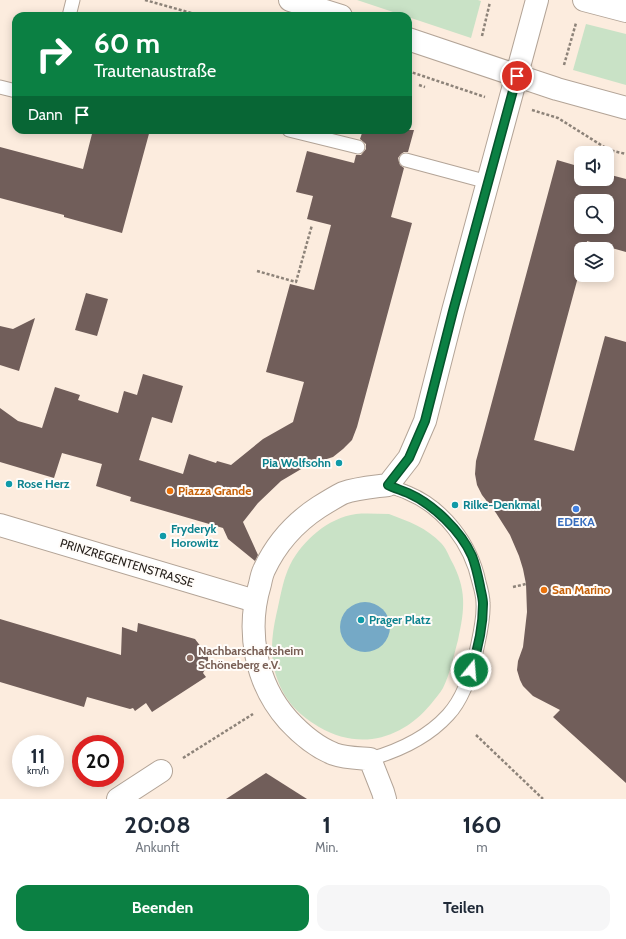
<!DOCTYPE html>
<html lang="de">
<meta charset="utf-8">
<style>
body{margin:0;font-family:Cabin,sans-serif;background:#f6f6f7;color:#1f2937;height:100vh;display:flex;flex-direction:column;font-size:15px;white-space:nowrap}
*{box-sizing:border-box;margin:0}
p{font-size:13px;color:#747a83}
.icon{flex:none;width:22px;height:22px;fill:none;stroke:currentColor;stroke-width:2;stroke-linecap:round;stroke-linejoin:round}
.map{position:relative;height:799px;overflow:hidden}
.side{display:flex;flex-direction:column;background:#fff;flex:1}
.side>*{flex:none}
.banner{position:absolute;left:12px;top:12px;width:400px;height:122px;border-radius:12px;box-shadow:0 2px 10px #0003;background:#0b8043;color:#fff;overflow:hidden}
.tools{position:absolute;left:574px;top:146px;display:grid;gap:8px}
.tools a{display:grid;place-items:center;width:40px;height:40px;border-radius:8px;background:#fff;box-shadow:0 2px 10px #0003;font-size:20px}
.speed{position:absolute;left:12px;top:735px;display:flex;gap:8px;font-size:20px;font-weight:700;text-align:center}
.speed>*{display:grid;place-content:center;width:52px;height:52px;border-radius:50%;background:#fff;box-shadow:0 2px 10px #0003;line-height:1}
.speed small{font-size:10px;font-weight:400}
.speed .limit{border:6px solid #d22;background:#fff;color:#111}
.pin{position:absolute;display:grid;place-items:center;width:34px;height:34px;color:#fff;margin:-17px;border:2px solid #fff;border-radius:50%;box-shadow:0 1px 4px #0007}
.me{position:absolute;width:44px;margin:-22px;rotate:17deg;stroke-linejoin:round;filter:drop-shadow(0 0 3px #0008)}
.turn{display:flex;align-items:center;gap:14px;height:84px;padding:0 16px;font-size:18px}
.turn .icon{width:52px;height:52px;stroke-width:2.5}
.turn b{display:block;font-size:28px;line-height:34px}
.then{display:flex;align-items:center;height:38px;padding:0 16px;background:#0003;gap:8px;font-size:15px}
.eta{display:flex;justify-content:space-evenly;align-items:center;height:68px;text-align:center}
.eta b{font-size:24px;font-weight:700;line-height:28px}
.cta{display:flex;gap:8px;margin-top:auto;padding:8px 16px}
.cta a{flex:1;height:46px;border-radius:12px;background:#0b8043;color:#fff;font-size:16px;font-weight:700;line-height:46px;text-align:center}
.cta a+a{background:#f6f6f7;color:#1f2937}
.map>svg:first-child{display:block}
</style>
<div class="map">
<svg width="626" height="799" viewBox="0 0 626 799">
<rect width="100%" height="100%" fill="#fcecde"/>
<g fill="#c9e2c6">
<path d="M357,0H478L481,1L471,38Z"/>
<path d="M586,24L626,34V85L573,70Z"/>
<path d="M389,514C408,521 427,528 441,543C446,548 448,554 451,560C467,589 465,609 458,640C454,655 450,674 443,688C440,693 435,699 431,704C402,739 360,751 319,727C296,713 283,699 275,672C269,650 273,628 278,607C281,593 284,577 290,565C303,540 328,518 356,514C367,513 378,514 389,514Z"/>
</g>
<circle fill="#75a9c6" cx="365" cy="627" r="25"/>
<g fill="#715e5a" fill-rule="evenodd">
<path d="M93,130H150L122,233L64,217V215L0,198V147L83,169Z"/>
<path d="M363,130H414L408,152H404L401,154L398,158L400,165L404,168L391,217L412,223L357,427L352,440L343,449L333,457L308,465L281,481L258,503L243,522L258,555L255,561L228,539L223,528L130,501L131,497L96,486L102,464L62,453L54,478L0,462V408L18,421L42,428L55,387L80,395L78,400L118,413L124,391L137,395L143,374L183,386L172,423L152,417L139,460L183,474L189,454L216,463L217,461L231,465L263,439L293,422L304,382L266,372L290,284L314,290L331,225L307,219L313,196L296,192L307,151L354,163L356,155H361L366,149V144L360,139Z"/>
<path d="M557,160L581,167V179H607V174L626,179V252L587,241L586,249H581V266L534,440L574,451L605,336L626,342V783L553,717L560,710L533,696L523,686L520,680L517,670L518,661L523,647L527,612L526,584L523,569L519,556L510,535L496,513L482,495L477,485L475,474L476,461ZM581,201H607V227H581Z"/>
<path d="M86,293L108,299L97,336L75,330Z"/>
<path d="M35,318L19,371L0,365V326L13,329Z"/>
<path d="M0,619L121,655L122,627L137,632L138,623L195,639L208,656V664L203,673L206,677L152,712L146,703L135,711L133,708L130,709L87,697L84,707L0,682Z"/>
<path d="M266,773L307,799H226Z"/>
</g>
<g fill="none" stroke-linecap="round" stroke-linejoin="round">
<defs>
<g id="service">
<path d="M69,16L73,0"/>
<path d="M0,87L16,91"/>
<path d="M289,130L358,147"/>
<path d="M406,160L488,182"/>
<path d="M370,759C398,751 428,737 448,715C464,698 472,671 477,648C480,634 484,618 483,603C483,596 481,589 479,582C471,544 444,508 408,493C401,490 394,488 388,485"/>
</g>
<g id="minor">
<path d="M0,525L255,601"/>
<path d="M118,799L161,771"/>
<path d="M385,799L383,792L370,759C358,758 345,758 334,754C316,747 300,733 288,720C255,683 246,630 260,584C261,579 262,574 264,570C276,544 296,522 319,507C327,502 335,497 343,493C357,488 373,487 388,485L409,458L425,421L453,311L537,0"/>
</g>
<g id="secondary">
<path d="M290,0L341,16"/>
<path d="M584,0L626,11"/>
<path d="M408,39L557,89L626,108"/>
</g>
</defs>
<use href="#service" stroke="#b3a497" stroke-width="15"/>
<use href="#minor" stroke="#b3a497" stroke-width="24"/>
<use href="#secondary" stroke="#b3a497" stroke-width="24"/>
<g stroke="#8d8379" stroke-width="2.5" stroke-dasharray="3 2" stroke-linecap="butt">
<path d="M145,0L202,16"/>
<path d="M482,36L490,2"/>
<path d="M564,65L576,23"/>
<path d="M408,71L485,97"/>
<path d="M419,85L425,87"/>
<path d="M532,110L558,118L609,150L626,154"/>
<path d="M257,271L296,282L312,225"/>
<path d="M513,587L526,584"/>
<path d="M476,735L543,799"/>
<path d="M183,758L253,714"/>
</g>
<use href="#service" stroke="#fff" stroke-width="13"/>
<use href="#minor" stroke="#fff" stroke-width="22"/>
<use href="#secondary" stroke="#fff" stroke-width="22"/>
</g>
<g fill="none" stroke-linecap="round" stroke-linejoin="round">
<defs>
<path id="route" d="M471,670C478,649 483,626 483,604C483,598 481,592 480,586C478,576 476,566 472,556C461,531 433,504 408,493C401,490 394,488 388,485L409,458L425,421L453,311L517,76"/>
</defs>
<use href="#route" stroke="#07532c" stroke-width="10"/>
<use href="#route" stroke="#0b8043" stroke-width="7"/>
</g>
<g fill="#0f9aa8" stroke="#fffcf9" stroke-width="1.5">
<circle cx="339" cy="463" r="4"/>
<circle cx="9" cy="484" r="4"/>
<circle cx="455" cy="505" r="4"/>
<circle cx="163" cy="536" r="4"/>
<circle cx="361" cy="620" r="4"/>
</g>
<g fill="#e8710a" stroke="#fffcf9" stroke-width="1.5">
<circle cx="170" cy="491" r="4"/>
<circle cx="544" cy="590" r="4"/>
</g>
<circle fill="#3f7fe0" stroke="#fffcf9" stroke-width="1.5" cx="576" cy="509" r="4"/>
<circle fill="#8d6e63" stroke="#fffcf9" stroke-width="1.5" cx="190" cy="658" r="4"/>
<g text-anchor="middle" stroke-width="4" stroke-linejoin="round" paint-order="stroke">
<g font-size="12" font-weight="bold" fill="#0d838f" stroke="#fffcf9" text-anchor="start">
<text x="331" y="467" text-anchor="end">Pia Wolfsohn</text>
<text x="17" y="488">Rose Herz</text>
<text x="463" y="509">Rilke-Denkmal</text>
<text x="171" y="533">Fryderyk<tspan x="171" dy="14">Horowitz</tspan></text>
<text x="369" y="624">Prager Platz</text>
</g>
<g font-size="12" font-weight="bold" fill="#c56008" stroke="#fffcf9" text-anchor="start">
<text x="178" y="495">Piazza Grande</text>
<text x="552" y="594">San Marino</text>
</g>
<g font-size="12" font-weight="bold" fill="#366cbe" stroke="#fffcf9">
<text x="576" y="526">EDEKA</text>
</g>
<g font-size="12" fill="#29231e" stroke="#fffcf9">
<text transform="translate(127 563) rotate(17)" y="4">PRINZREGENTENSTRASSE</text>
</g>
<g font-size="12" font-weight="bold" fill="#785e54" stroke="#fffcf9" text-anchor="start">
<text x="198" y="655">Nachbarschaftsheim<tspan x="198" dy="14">Schöneberg e.V.</tspan></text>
</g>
</g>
</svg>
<div class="tools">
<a><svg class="icon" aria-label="sound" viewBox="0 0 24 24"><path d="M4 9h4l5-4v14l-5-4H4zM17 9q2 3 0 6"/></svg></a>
<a><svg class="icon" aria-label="search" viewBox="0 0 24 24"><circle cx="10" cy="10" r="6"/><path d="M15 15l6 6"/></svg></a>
<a><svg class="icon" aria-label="layers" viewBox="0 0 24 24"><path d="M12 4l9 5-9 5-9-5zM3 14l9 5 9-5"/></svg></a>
</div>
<div class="speed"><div>11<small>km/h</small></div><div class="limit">20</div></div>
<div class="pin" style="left:517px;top:76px;background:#d93025"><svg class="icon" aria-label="arrive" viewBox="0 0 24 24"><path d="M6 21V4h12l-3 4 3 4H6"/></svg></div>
<svg class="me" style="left:471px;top:670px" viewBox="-20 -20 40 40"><circle r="17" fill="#0b8043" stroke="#fff" stroke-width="3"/><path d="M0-11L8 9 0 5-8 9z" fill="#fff"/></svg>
<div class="banner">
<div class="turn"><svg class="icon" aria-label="right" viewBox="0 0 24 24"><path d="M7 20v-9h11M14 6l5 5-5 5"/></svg><div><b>60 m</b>Trautenaustraße</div></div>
<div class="then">Dann<svg class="icon" aria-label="arrive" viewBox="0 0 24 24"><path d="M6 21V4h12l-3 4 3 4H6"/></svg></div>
</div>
</div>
<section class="side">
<div class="eta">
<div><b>20:08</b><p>Ankunft</p></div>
<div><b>1</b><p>Min.</p></div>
<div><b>160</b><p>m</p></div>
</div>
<div class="cta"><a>Beenden</a><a>Teilen</a></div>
</section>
